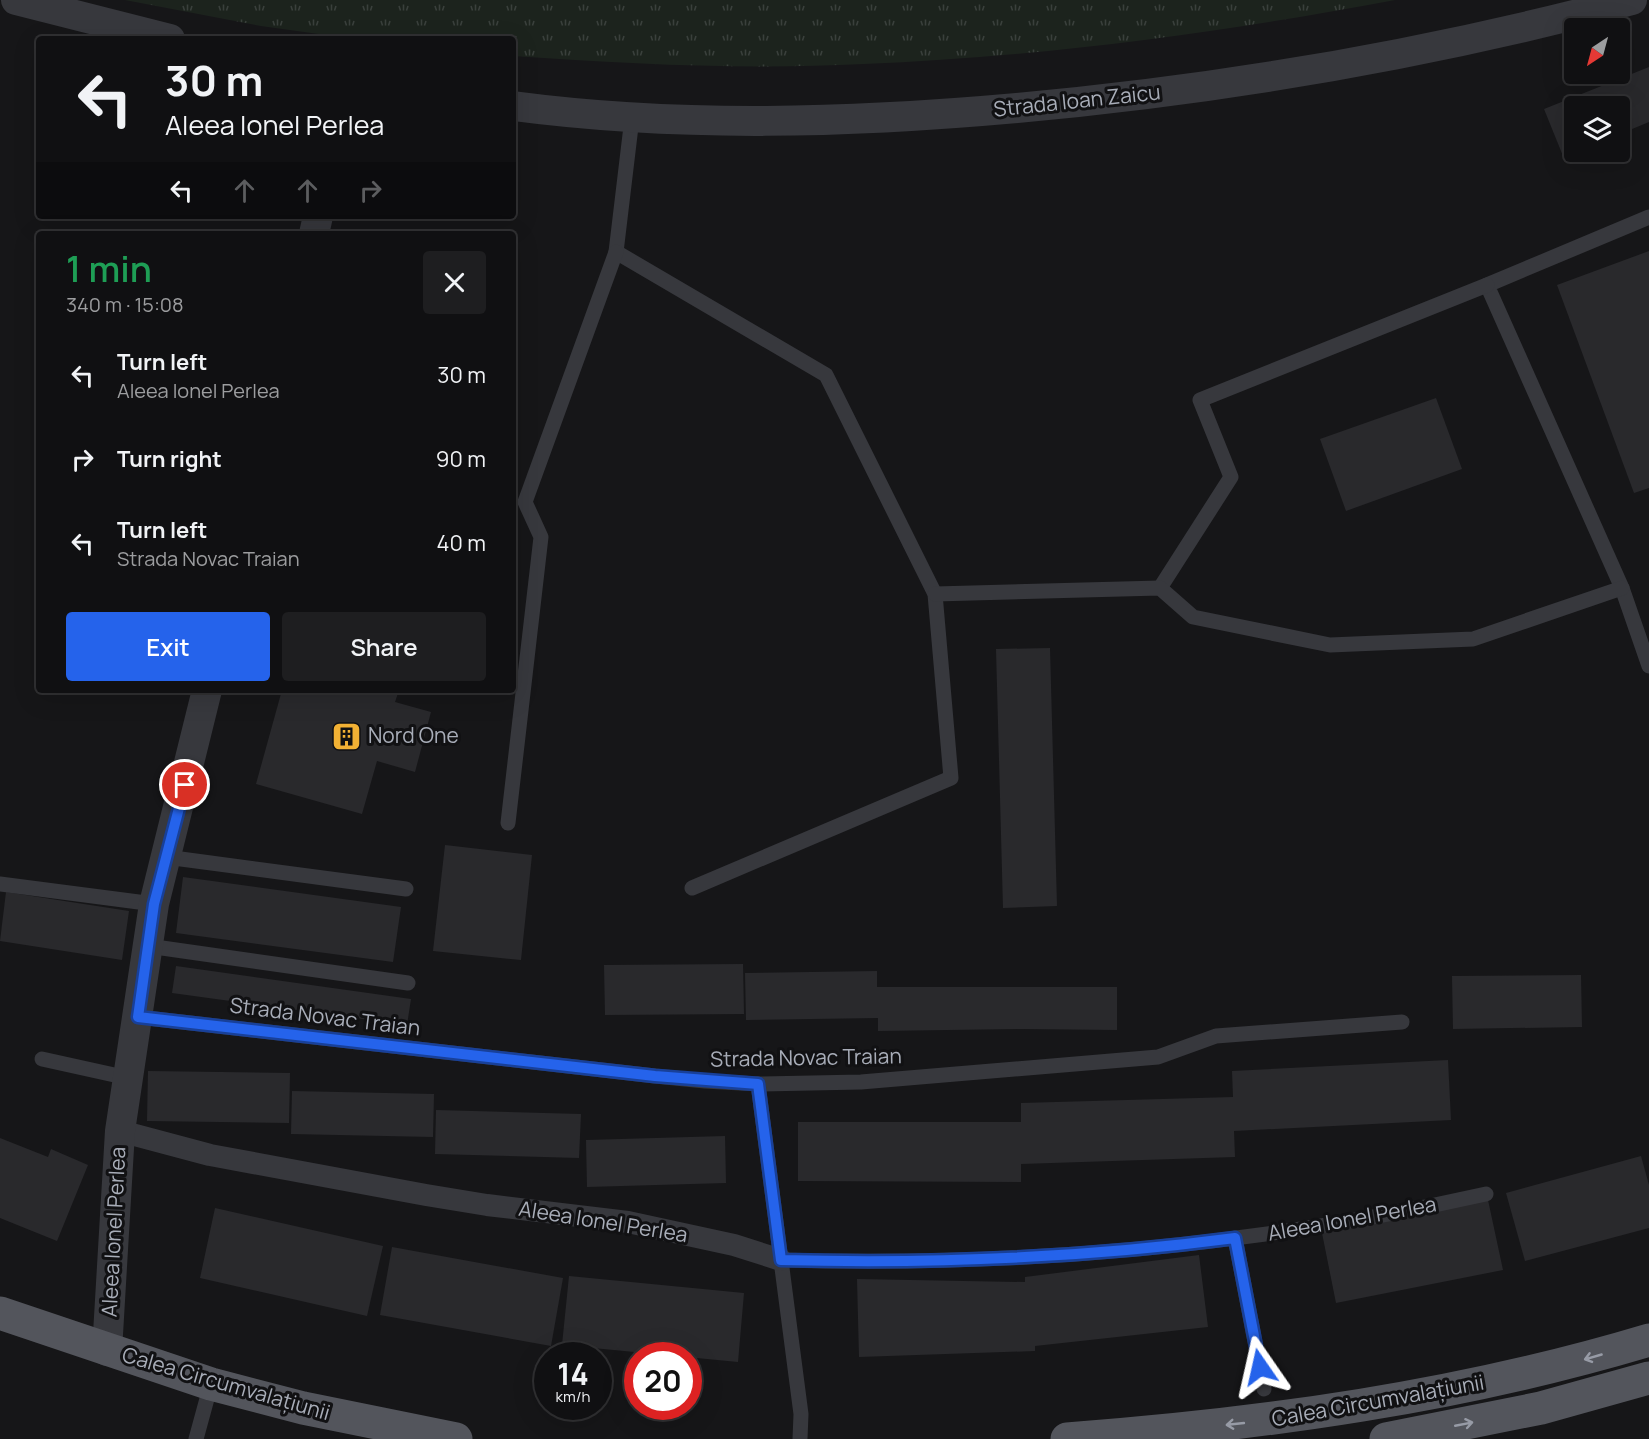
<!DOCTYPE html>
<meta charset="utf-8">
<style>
body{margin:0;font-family:Manrope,sans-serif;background:#1e1e20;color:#f1f3f6;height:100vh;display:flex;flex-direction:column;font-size:22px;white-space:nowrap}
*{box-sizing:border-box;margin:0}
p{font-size:20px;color:#9c9d9f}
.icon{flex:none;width:33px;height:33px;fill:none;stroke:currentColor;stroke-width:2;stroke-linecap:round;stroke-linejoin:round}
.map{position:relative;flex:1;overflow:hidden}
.sheet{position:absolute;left:36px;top:231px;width:480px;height:462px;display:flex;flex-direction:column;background:#101012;border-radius:6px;box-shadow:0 6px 24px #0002,0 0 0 2px #303032}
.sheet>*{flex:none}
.top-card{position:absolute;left:36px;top:36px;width:480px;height:183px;border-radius:6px;box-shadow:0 6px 24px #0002,0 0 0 2px #303032;background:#101012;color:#f1f3f6;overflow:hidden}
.needle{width:39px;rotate:216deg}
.controls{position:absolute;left:1564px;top:18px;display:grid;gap:12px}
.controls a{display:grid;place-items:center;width:66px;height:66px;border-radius:6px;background:#101012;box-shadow:0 6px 24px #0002,0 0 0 2px #303032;font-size:30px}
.speed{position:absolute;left:534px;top:1342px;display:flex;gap:12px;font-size:30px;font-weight:700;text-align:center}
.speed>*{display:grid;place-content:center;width:78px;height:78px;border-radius:50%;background:#101012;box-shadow:0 6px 24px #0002,0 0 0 2px #303032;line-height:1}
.speed small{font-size:15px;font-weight:400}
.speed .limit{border:9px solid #d22;background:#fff;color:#111}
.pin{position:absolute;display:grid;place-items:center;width:51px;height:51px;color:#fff;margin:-26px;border:3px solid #fff;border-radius:50%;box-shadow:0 2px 6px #0007}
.me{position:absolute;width:66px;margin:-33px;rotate:349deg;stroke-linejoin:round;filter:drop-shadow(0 0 4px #0008)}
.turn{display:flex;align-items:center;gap:21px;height:126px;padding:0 30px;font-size:27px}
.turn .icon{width:78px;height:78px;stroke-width:2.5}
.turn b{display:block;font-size:42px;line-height:51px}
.lanes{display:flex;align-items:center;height:57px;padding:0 30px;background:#0003;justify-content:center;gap:30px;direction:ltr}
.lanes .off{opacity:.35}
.round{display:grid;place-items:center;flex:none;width:63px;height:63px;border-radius:6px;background:#1e1e20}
.head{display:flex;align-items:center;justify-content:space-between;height:102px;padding:0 30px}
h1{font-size:36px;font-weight:600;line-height:45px;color:#1e9e55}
.primary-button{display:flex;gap:12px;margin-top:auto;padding:12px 30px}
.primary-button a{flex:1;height:69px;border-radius:6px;background:#2563eb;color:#fff;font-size:24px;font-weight:600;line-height:69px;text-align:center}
.primary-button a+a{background:#1e1e20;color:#f1f3f6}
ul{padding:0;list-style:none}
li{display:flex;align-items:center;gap:18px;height:84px;padding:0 30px}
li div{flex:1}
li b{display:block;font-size:22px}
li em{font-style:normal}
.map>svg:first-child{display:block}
</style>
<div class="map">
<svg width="1649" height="1439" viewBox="0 0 1649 1439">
<defs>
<pattern id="grass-tufts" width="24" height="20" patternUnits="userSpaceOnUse" patternTransform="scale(1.5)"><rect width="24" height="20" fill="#1c231d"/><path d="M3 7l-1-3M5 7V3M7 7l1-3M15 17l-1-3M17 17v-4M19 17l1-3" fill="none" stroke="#3a403c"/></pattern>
</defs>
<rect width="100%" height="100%" fill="#161618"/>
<path fill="url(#grass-tufts)" d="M125,0H1395C1219,33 1041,57 863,64C746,70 629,64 513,56V39H355L261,26Z"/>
<g fill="#29292c">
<path d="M1649,67V122L1620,134V106H1575V152L1563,156L1544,109Z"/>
<path d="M1649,251V488L1634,493L1557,285Z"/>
<path d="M1436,398L1462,469L1346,511L1320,439Z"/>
<path d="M1050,648L1057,906L1003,908L996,649Z"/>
<path d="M282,690H399L395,702L431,712L415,772L377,761L362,814L256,784Z"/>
<path d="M445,845L532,855L521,960L433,951Z"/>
<path d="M183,877L401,907L393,962L176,933Z"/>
<path d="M6,892L129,911L122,960L0,941Z"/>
<path d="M743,964L744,1014L605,1015L604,965Z"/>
<path d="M176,966L411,999L407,1025L172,993Z"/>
<path d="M877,971V987H1117V1030L1023,1029L878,1031V1018L746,1020L745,973Z"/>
<path d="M1581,975L1582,1027L1453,1029L1452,976Z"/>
<path d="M1448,1060L1451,1120L1234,1131L1235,1157L1021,1164V1182L798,1181V1122H1021V1103L1233,1097L1232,1071Z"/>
<path d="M148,1071L290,1073L289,1123L147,1121Z"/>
<path d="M292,1091L434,1094L433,1137L291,1134Z"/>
<path d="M436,1110L581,1114L579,1158L435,1154Z"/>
<path d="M725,1136L726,1183L587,1187L586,1140Z"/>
<path d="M0,1138L48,1157L51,1149L88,1165L57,1241L0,1218Z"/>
<path d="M1641,1156L1649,1185V1228L1525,1261L1506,1193Z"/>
<path d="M1488,1200L1503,1270L1336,1303L1322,1233Z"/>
<path d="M215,1208L383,1246L367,1316L200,1278Z"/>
<path d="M392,1247L563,1278L551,1346L380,1315Z"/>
<path d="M1199,1255L1208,1327L1035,1346V1351L859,1357L857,1279L1025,1282V1277Z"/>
<path d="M569,1276L744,1293L738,1362L562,1345Z"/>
</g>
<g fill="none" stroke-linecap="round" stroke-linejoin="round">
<g stroke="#37383d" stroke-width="15">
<path d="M632,118L616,252L826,375L935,594L951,778L692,888"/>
<path d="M1649,217L1487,285L1622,588L1649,666"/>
<path d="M1160,588L1231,477L1200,400L1487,285"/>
<path d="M935,594L1160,588L1193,617L1330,645L1473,639L1622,588"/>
<path d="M508,823L541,537L525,502L616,252"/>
<path d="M166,857L406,889"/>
<path d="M0,884L154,904"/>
<path d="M148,946L408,983"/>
<path d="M138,1017L655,1076L705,1081L758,1084L861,1082L1158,1057L1216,1036L1402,1022"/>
<path d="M42,1059L128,1078"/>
<path d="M758,1084L801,1414L800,1439"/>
<path d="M1235,1238L1264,1389"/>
<path d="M781,1260C1018,1267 1255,1246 1486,1194"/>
<path d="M196,1439L211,1384"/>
</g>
<path stroke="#37383d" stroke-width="22" d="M120,1131L210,1155L426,1195L487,1205L628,1222L734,1245L781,1260"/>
<g stroke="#37383d" stroke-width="30">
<path d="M16,0L170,39"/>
<path d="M513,106C680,128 850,123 1017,108C1225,89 1430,54 1632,0"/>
<path d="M314,234L318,216"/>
<path d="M107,1351L120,1131L154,904L207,690"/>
</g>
<g stroke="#53555c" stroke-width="33">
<path d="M0,1313L211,1384L303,1408L456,1439"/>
<path d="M1067,1439C1265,1424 1459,1397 1649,1340"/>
<path d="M1386,1439L1541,1408L1649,1378"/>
</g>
</g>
<defs><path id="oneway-shaft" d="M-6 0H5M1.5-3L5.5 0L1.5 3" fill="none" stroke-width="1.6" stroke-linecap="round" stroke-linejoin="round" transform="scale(1.5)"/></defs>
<g stroke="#979ba6">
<use href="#oneway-shaft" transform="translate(1593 1357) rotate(164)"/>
<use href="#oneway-shaft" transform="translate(1235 1424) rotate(174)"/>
<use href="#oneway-shaft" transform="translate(1464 1424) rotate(-11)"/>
</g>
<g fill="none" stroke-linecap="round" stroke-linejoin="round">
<defs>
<path id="route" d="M185,785L154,904L138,1017L655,1076L758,1084L781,1260C933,1264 1084,1258 1235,1238L1260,1367"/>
</defs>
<use href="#route" stroke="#184099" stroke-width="15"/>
<use href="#route" stroke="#2563eb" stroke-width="10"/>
</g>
<defs>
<symbol id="building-square" viewBox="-11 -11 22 22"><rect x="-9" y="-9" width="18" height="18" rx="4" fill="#f2b134" stroke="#111113"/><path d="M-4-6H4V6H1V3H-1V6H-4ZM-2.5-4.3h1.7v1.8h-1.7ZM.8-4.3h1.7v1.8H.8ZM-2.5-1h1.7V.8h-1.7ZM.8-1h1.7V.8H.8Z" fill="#111"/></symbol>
</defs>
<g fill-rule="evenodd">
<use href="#building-square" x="330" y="720" width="33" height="33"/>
</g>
<g text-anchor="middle" stroke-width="6" stroke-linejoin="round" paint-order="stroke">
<g font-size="21" fill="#a8adb8" stroke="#111113">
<text transform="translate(1077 101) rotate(-6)" y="7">Strada Ioan Zaicu</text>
<text transform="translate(325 1017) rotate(7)" y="7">Strada Novac Traian</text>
<text transform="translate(806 1058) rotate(-1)" y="7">Strada Novac Traian</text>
<text transform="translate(1352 1219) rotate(-10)" y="7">Aleea Ionel Perlea</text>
<text transform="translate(603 1222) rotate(9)" y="7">Aleea Ionel Perlea</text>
<text transform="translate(114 1232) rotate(-87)" y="7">Aleea Ionel Perlea</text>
<text transform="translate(226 1384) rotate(16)" y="7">Calea Circumvalațiunii</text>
<text transform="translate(1378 1401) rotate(-10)" y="7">Calea Circumvalațiunii</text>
</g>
<g font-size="21" fill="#a8adb8" stroke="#111113" text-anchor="start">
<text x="368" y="743">Nord One</text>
</g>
</g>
</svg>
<div class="controls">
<a><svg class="needle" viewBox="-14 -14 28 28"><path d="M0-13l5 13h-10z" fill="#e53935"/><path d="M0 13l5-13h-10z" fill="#9c9d9f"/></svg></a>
<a><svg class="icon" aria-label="layers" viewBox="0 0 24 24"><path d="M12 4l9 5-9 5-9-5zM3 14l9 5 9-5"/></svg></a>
</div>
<div class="speed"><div>14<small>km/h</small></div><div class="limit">20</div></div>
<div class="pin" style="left:185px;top:785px;background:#d93025"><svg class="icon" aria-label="arrive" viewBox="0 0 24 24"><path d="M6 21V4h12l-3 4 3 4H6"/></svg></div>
<svg class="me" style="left:1260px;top:1367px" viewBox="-20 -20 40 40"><path d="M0-17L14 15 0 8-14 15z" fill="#2563eb" stroke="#fff" stroke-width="4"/></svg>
<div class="top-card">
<div class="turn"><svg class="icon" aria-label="left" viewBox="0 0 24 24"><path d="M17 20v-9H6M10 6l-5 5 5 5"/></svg><div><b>30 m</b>Aleea Ionel Perlea</div></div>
<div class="lanes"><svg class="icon" aria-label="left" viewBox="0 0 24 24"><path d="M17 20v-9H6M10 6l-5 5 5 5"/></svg><svg class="icon off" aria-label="ahead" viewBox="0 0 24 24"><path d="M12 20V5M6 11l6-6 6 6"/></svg><svg class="icon off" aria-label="ahead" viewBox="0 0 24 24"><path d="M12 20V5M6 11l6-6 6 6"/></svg><svg class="icon off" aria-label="right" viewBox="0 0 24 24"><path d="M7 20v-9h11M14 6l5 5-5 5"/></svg></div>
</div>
<section class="sheet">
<div class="head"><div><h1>1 min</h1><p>340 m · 15:08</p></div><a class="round"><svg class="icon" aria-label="close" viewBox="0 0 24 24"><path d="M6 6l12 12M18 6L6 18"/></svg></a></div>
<ul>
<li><svg class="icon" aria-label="left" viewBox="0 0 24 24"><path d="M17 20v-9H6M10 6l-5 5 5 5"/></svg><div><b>Turn left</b><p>Aleea Ionel Perlea</p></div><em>30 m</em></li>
<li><svg class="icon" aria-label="right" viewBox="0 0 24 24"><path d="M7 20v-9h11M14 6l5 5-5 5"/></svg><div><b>Turn right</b></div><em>90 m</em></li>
<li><svg class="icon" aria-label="left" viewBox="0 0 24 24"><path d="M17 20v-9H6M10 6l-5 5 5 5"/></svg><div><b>Turn left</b><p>Strada Novac Traian</p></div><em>40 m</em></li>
</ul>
<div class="primary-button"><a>Exit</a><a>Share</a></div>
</section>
</div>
